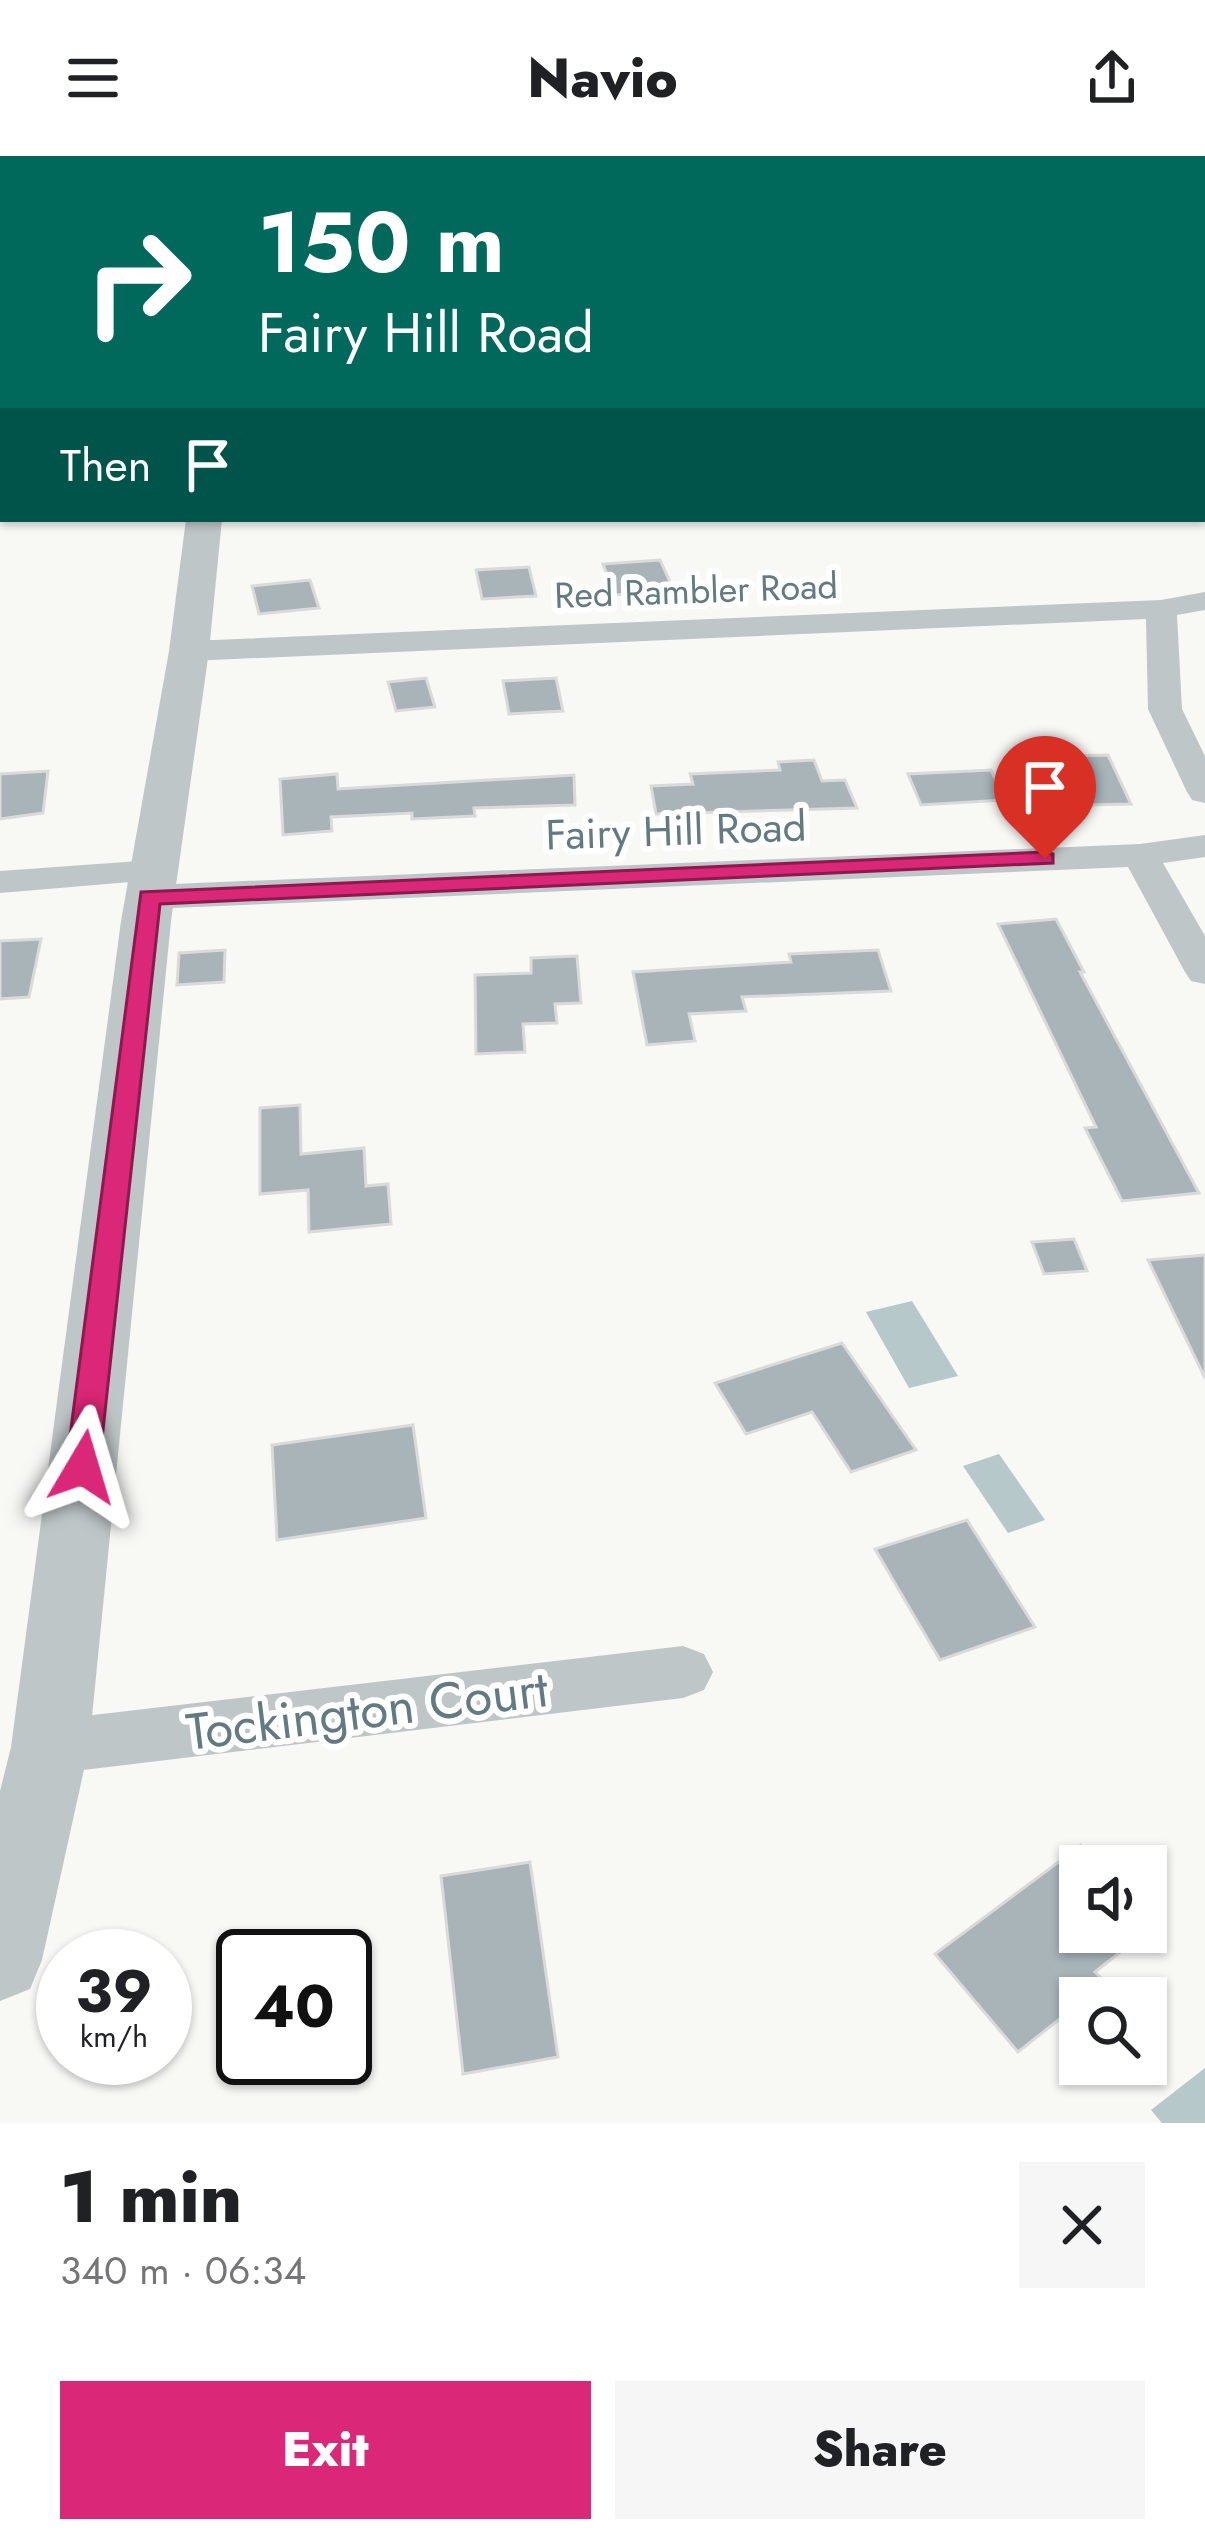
<!DOCTYPE html>
<meta charset="utf-8">
<style>
body{margin:0;font-family:Jost,sans-serif;background:#f6f6f6;color:#202124;height:100vh;display:flex;flex-direction:column;font-size:45px;white-space:nowrap}
*{box-sizing:border-box;margin:0}
p{font-size:39px;color:#757577}
.icon{flex:none;width:66px;height:66px;fill:none;stroke:currentColor;stroke-width:2;stroke-linecap:round;stroke-linejoin:round}
.map{position:relative;height:1967px;overflow:hidden}
.sheet{display:flex;flex-direction:column;background:#fff;flex:1}
.sheet>*{flex:none}
.hud{position:absolute;left:0px;top:0px;width:1206px;height:366px;box-shadow:0 3px 9px #0004;background:#00695c;color:#fff;overflow:hidden}
.fabs{position:absolute;left:1059px;top:1689px;display:grid;gap:24px}
.fabs a{display:grid;place-items:center;width:108px;height:108px;border-radius:0px;background:#fff;box-shadow:0 3px 9px #0004;font-size:60px}
.speed{position:absolute;left:36px;top:1773px;display:flex;gap:24px;font-size:60px;font-weight:700;text-align:center}
.speed>*{display:grid;place-content:center;width:156px;height:156px;border-radius:50%;background:#fff;box-shadow:0 3px 9px #0004;line-height:1}
.speed small{font-size:30px;font-weight:400}
.speed .limit{border:6px solid #111;border-radius:18px;background:#fff;color:#111}
.pin{position:absolute;display:grid;place-items:center;width:102px;height:102px;color:#fff;margin:-123px -51px;border-radius:50% 50% 50% 0;rotate:-45deg;box-shadow:0 0 12px #0007}
.pin .icon{rotate:45deg}
.me{position:absolute;width:132px;margin:-66px;rotate:7deg;stroke-linejoin:round;filter:drop-shadow(0 0 9px #0008)}
.turn{display:flex;align-items:center;gap:42px;height:252px;padding:0 60px;font-size:54px}
.turn .icon{width:156px;height:156px;stroke-width:2.5}
.turn b{display:block;font-size:84px;line-height:102px}
.then{display:flex;align-items:center;height:114px;padding:0 60px;background:#0003;gap:24px;font-size:45px}
.round{display:grid;place-items:center;flex:none;width:126px;height:126px;border-radius:0px;background:#f6f6f6}
.headline{display:flex;align-items:center;justify-content:space-between;height:204px;padding:0 60px}
h1{font-size:72px;font-weight:800;line-height:90px}
.button{display:flex;gap:24px;margin-top:auto;padding:24px 60px}
.button a{flex:1;height:138px;border-radius:0px;background:#db2777;color:#fff;font-size:48px;font-weight:800;line-height:138px;text-align:center}
.button a+a{background:#f6f6f6;color:#202124}
header{display:flex;justify-content:space-between;align-items:center;height:156px;padding:0 60px;background:#fff;font-size:54px;font-weight:800}
.map>svg:first-child{display:block}
</style>
<header><svg class="icon" aria-label="menu" viewBox="0 0 24 24"><path d="M4 6h16M4 12h16M4 18h16"/></svg>Navio<svg class="icon" aria-label="share" viewBox="0 0 24 24"><path d="M12 15V3M7 8l5-5 5 5M5 13v7h14v-7"/></svg></header>
<div class="map">
<svg width="1205" height="1967" viewBox="0 0 1205 1967">
<rect width="100%" height="100%" fill="#f8f8f5"/>
<path fill="#e9eae9" d="M264,0H1205V103L1203,3Z"/>
<g fill="#b6c8c9">
<path d="M912,1145L958,1220L909,1232L866,1156Z"/>
<path d="M999,1298L1045,1364L1008,1377L963,1310Z"/>
<path d="M1205,1912V1967H1162L1151,1954Z"/>
</g>
<g fill="#a8b4b8" stroke="#dadad8" stroke-width="3">
<path d="M660,404L674,435L615,439L603,408Z"/>
<path d="M529,411L536,440L482,443L476,414Z"/>
<path d="M310,424L319,452L259,458L252,430Z"/>
<path d="M426,522L435,551L396,555L388,526Z"/>
<path d="M556,522L563,555L509,558L503,525Z"/>
<path d="M1108,599L1131,648L1087,649L1066,600Z"/>
<path d="M814,604L822,625L845,624L857,652L656,658L651,630L693,628L690,618L780,614L778,606Z"/>
<path d="M991,614L1005,644L921,649L908,618Z"/>
<path d="M48,615L43,657L0,663V618Z"/>
<path d="M337,618L338,633L574,619L575,649L474,652L475,660L412,663V657L331,661L332,675L283,679L280,623Z"/>
<path d="M1056,763L1084,816H1080L1199,1037L1122,1045L1085,972L1096,971L998,768Z"/>
<path d="M41,783L29,841L0,843V785Z"/>
<path d="M225,794L224,826L177,829L179,797Z"/>
<path d="M878,794L891,835L742,841L746,855L689,858L695,885L647,889L633,816L791,806L789,798Z"/>
<path d="M577,800L581,847L555,848L557,867L523,868L525,896L476,898L475,819L531,817V802Z"/>
<path d="M300,949L301,998L364,992L366,1030L388,1028L391,1068L309,1076L308,1034L260,1038V952Z"/>
<path d="M1074,1083L1087,1115L1044,1118L1032,1086Z"/>
<path d="M1205,1099V1222L1148,1104Z"/>
<path d="M842,1187L916,1294L851,1316L812,1256L746,1278L715,1227Z"/>
<path d="M413,1269L426,1362L277,1384L272,1289Z"/>
<path d="M967,1364L1035,1471L940,1504L875,1393Z"/>
<path d="M1080,1690V1776H1146L1095,1816L1106,1827L1080,1842V1847L1018,1896L935,1798Z"/>
<path d="M530,1706L558,1901L463,1918L441,1720Z"/>
</g>
<g fill="none" stroke-linecap="round" stroke-linejoin="round">
<g stroke="#b9bec0" stroke-width="3" stroke-dasharray="3 3" stroke-linecap="butt">
<path d="M951,0L964,3"/>
<path d="M1042,0L1054,3"/>
</g>
<g fill="#bfc6c8" fill-rule="evenodd">
<path d="M1168,0H1180L1183,3H1171Z"/>
<rect x="1203" y="4" width="2" height="6"/>
<rect x="0" y="45" width="3" height="6"/>
<rect x="1203" y="144" width="2" height="8"/>
</g>
<g fill="#bfc6c8" fill-rule="evenodd">
<path d="M3,191V205L0,206V192Z"/>
<rect x="1203" y="252" width="2" height="16"/>
<path d="M3,293V310L0,311V294Z"/>
<path d="M1205,436V454L1177,459L1182,553L1205,600V647L1192,644L1187,636L1148,553L1146,463L189,505L173,495L189,485L1161,444Z"/>
<path d="M1205,679V701L1163,707L1205,780V828L1191,825L1185,816L1128,711L149,753L135,749L130,741L135,733L149,729L1140,688Z"/>
<path d="M153,704L166,707L172,715L166,723L0,737V715Z"/>
<path d="M683,1490L704,1498L713,1516L704,1534L683,1542L50,1618L28,1610L19,1591L28,1572L50,1564Z"/>
</g>
<g fill="#bfc6c8" fill-rule="evenodd">
<path d="M231,0H255L230,3Z"/>
<path d="M186,363H222L209,495L171,765L89,1591L42,1804L30,1833L0,1845V1635L11,1591L121,765L169,495Z"/>
</g>
</g>
<path fill="#db2777" stroke="#8e194d" stroke-width="3" d="M1045,696L1053,698V707L160,748L99,1311L94,1320L83,1324L71,1320L66,1311L141,736Z"/>
<g text-anchor="middle" stroke-width="12" stroke-linejoin="round" paint-order="stroke">
<g font-size="36" fill="#627a82" stroke="#fff">
<text transform="translate(696 434) rotate(-2)" y="13">Red Rambler Road</text>
</g>
<g font-size="42" fill="#627a82" stroke="#fff">
<text transform="translate(676 674) rotate(-2)" y="15">Fairy Hill Road</text>
</g>
<g font-size="51" fill="#627a82" stroke="#fff">
<text transform="translate(367 1554) rotate(-7)" y="18">Tockington Court</text>
</g>
</g>
</svg>
<div class="fabs">
<a><svg class="icon" aria-label="sound" viewBox="0 0 24 24"><path d="M4 9h4l5-4v14l-5-4H4zM17 9q2 3 0 6"/></svg></a>
<a><svg class="icon" aria-label="search" viewBox="0 0 24 24"><circle cx="10" cy="10" r="6"/><path d="M15 15l6 6"/></svg></a>
</div>
<div class="speed"><div>39<small>km/h</small></div><div class="limit">40</div></div>
<div class="pin" style="left:1045px;top:703px;background:#d93025"><svg class="icon" aria-label="arrive" viewBox="0 0 24 24"><path d="M6 21V4h12l-3 4 3 4H6"/></svg></div>
<svg class="me" style="left:83px;top:1311px" viewBox="-20 -20 40 40"><path d="M0-17L14 15 0 8-14 15z" fill="#db2777" stroke="#fff" stroke-width="4"/></svg>
<div class="hud">
<div class="turn"><svg class="icon" aria-label="right" viewBox="0 0 24 24"><path d="M7 20v-9h11M14 6l5 5-5 5"/></svg><div><b>150 m</b>Fairy Hill Road</div></div>
<div class="then">Then<svg class="icon" aria-label="arrive" viewBox="0 0 24 24"><path d="M6 21V4h12l-3 4 3 4H6"/></svg></div>
</div>
</div>
<section class="sheet">
<div class="headline"><div><h1>1 min</h1><p>340 m · 06:34</p></div><a class="round"><svg class="icon" aria-label="close" viewBox="0 0 24 24"><path d="M6 6l12 12M18 6L6 18"/></svg></a></div>
<div class="button"><a>Exit</a><a>Share</a></div>
</section>
